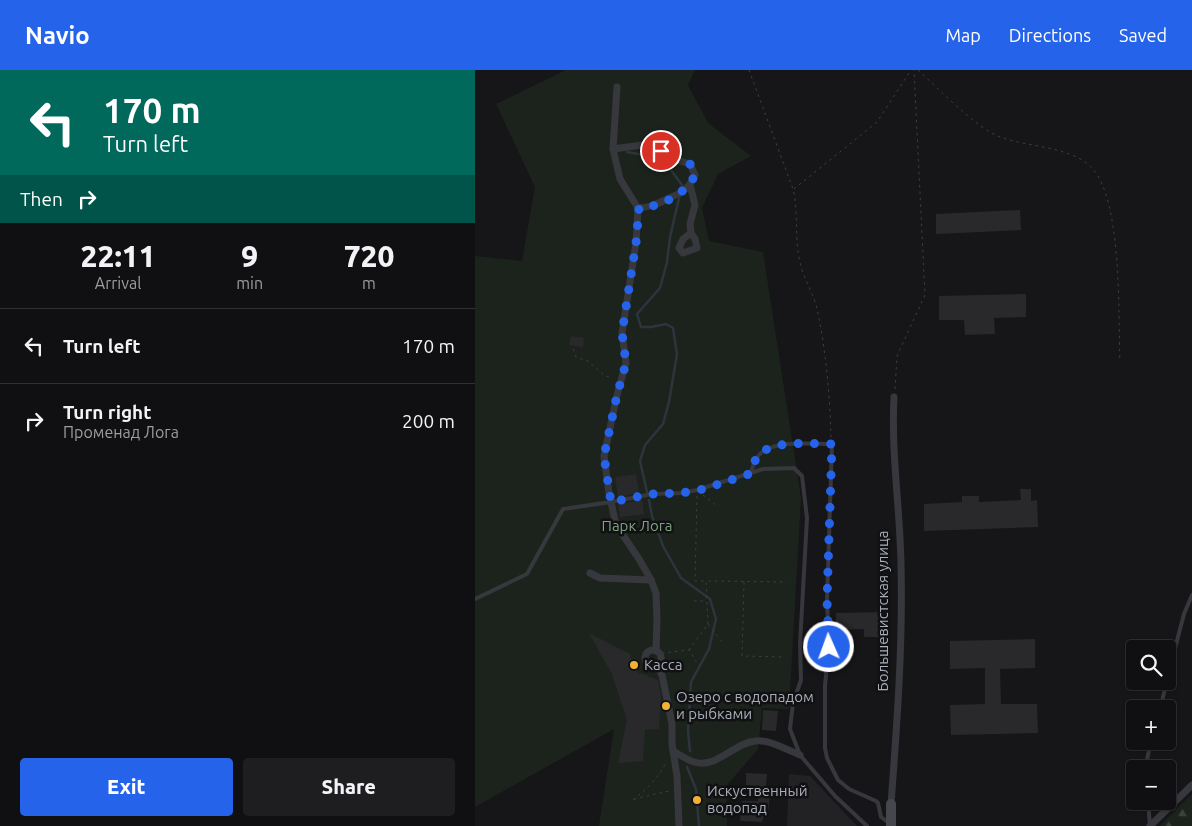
<!DOCTYPE html>
<meta charset="utf-8">
<style>
body{margin:0;font-family:Ubuntu,sans-serif;background:#1e1e20;color:#f1f3f6;height:100vh;display:flex;flex-direction:column;font-size:19px;white-space:nowrap}
*{box-sizing:border-box;margin:0}
p{font-size:16px;color:#9c9d9f}
.icon{flex:none;width:28px;height:28px;fill:none;stroke:currentColor;stroke-width:2;stroke-linecap:round;stroke-linejoin:round}
.map{position:relative;flex:1;overflow:hidden}
.drawer{display:flex;flex-direction:column;background:#101012;width:475px}
.drawer>*{flex:none}
.top-card{background:#00695c;color:#fff;overflow:hidden}
.fabs{position:absolute;left:651px;top:570px;display:grid;gap:10px}
.fabs a{display:grid;place-items:center;width:50px;height:50px;border-radius:5px;background:#101012;box-shadow:0 1px 4px #0004,0 0 0 1px #303032;font-size:25px}
.pin{position:absolute;display:grid;place-items:center;width:42px;height:42px;color:#fff;margin:-21px;border:2px solid #fff;border-radius:50%;box-shadow:0 1px 5px #0007}
.me{position:absolute;width:55px;margin:-28px;rotate:358deg;stroke-linejoin:round;filter:drop-shadow(0 0 4px #0008)}
.turn{display:flex;align-items:center;gap:18px;height:105px;padding:0 20px;font-size:22px}
.turn .icon{width:65px;height:65px;stroke-width:2.5}
.turn b{display:block;font-size:35px;line-height:42px}
.then{display:flex;align-items:center;height:48px;padding:0 20px;background:#0003;gap:10px;font-size:19px}
.eta{display:flex;justify-content:space-evenly;align-items:center;height:85px;text-align:center}
.eta b{font-size:30px;font-weight:800;line-height:35px}
.primary-button{display:flex;gap:10px;margin-top:auto;padding:10px 20px}
.primary-button a{flex:1;height:58px;border-radius:5px;background:#2563eb;color:#fff;font-size:20px;font-weight:800;line-height:58px;text-align:center}
.primary-button a+a{background:#1e1e20;color:#f1f3f6}
ul{padding:0;list-style:none}
li{display:flex;align-items:center;gap:15px;height:75px;padding:0 20px;border-top:1px solid #303032}
li div{flex:1}
li b{display:block;font-size:19px}
li em{font-style:normal}
header{display:flex;align-items:center;gap:30px;box-sizing:border-box;height:70px;padding:0 25px;background:#2563eb;color:#fff}
header strong{font-size:24px}
nav{display:flex;gap:28px;margin-inline-start:auto;font-size:18px}
main{display:flex;flex:1;min-height:0}
.map>svg:first-child{display:block}
</style>
<header>
<strong>Navio</strong>
<nav><a>Map</a><a>Directions</a><a>Saved</a></nav>
</header>
<main>
<section class="drawer">
<div class="top-card">
<div class="turn"><svg class="icon" aria-label="left" viewBox="0 0 24 24"><path d="M17 20v-9H6M10 6l-5 5 5 5"/></svg><div><b>170 m</b>Turn left</div></div>
<div class="then">Then<svg class="icon" aria-label="right" viewBox="0 0 24 24"><path d="M7 20v-9h11M14 6l5 5-5 5"/></svg></div>
</div>
<div class="eta">
<div><b>22:11</b><p>Arrival</p></div>
<div><b>9</b><p>min</p></div>
<div><b>720</b><p>m</p></div>
</div>
<ul>
<li><svg class="icon" aria-label="left" viewBox="0 0 24 24"><path d="M17 20v-9H6M10 6l-5 5 5 5"/></svg><div><b>Turn left</b></div><em>170 m</em></li>
<li><svg class="icon" aria-label="right" viewBox="0 0 24 24"><path d="M7 20v-9h11M14 6l5 5-5 5"/></svg><div><b>Turn right</b><p>Променад Лога</p></div><em>200 m</em></li>
</ul>
<div class="primary-button"><a>Exit</a><a>Share</a></div>
</section>
<div class="map">
<svg width="717" height="756" viewBox="0 0 717 756">
<defs>
<pattern id="forest-firs" width="22" height="20" patternUnits="userSpaceOnUse" patternTransform="scale(1.25)"><rect width="22" height="20" fill="#1c231d"/><path d="M5 1l3.5 6h-7zM16 11l3.5 6h-7z" fill="#3a403c"/></pattern>
</defs>
<rect width="100%" height="100%" fill="#161618"/>
<path fill="#222225" d="M314,704L335,706L382,756H312Z"/>
<path fill="url(#forest-firs)" d="M717,724V756H685Z"/>
<path fill="#1c231d" d="M91,0H220L213,15L233,53L276,86L243,104L227,138L234,171L288,182L326,428L314,639L287,638L283,679L252,715V756H124L139,659L0,737V186L47,191L60,117L21,34Z"/>
<g fill="none" stroke-linecap="round" stroke-linejoin="round">
<g stroke="#2c353c" stroke-width="2.5">
<path d="M152,82L175,86L196,100L207,115L206,119"/>
<path d="M172,422L165,391L170,375L188,354L194,332L202,284L198,258L191,254L176,257H166L162,244L185,218L192,192L195,167L205,124"/>
<path d="M174,430L177,446L188,476L206,508L235,529L241,549L234,579L216,612L213,661L215,681"/>
<path d="M212,697L221,719L224,756"/>
</g>
</g>
<g fill="#29292c">
<path d="M545,140L546,160L461,164V144Z"/>
<path d="M551,224V247L519,248L520,264L490,265L489,250H464V226Z"/>
<path d="M96,266L109,268L108,277L94,275Z"/>
<path d="M161,404L164,423L143,427L140,407Z"/>
<path d="M545,419H556V431L562,430L563,457L449,461V434L487,432V426H504V432L546,430Z"/>
<path d="M167,430L169,444L145,447L143,434Z"/>
<path d="M409,542L410,567H389V559L361,560V543Z"/>
<path d="M114,563L155,584L156,589L160,588L163,603L173,605L172,606L183,610L186,625L184,659L170,660L168,691L143,693L152,650L137,604Z"/>
<path d="M560,569V598L525,599L526,634H562L563,663L476,665L475,635L510,634V598L475,599V571Z"/>
<path d="M288,640L303,641L301,661L287,660Z"/>
<path d="M271,703L292,704L290,725H295L293,743L288,748L287,752L265,751L267,731H283V719H278L279,716L271,715Z"/>
</g>
<g fill="none" stroke-linecap="round" stroke-linejoin="round">
<g stroke="#3d3f44" stroke-width="1" stroke-dasharray="2.5 4" stroke-linecap="butt">
<path d="M274,0L318,119C324,143 319,168 325,192C328,208 338,222 342,239C351,280 355,327 356,369"/>
<path d="M443,0C464,19 501,58 525,67C552,77 593,76 615,96C648,126 643,247 645,292"/>
<path d="M319,119L402,52L436,0"/>
<path d="M98,279L101,287L113,291L130,306L138,308"/>
<path d="M420,319L422,286L450,225L439,0"/>
<path d="M228,425L242,436"/>
<path d="M222,426L220,511H231"/>
<path d="M269,512L267,586L307,587"/>
<path d="M219,531H231"/>
<path d="M233,554L231,511L312,512"/>
<path d="M214,580L233,554L248,573"/>
<path d="M187,583L214,580L222,593"/>
<path d="M159,729L194,721"/>
<path d="M158,730C171,719 184,708 191,692"/>
</g>
<g stroke="#37383d" stroke-width="4">
<path d="M275,404C278,396 280,388 286,383C301,370 338,374 357,374L352,530L354,577L350,615V678L352,688L363,710L374,719L401,731L403,733L406,747L414,753"/>
<path d="M0,529L52,504L88,439L136,432L177,424L206,423L222,420L288,399L319,398L327,406L332,448L325,574L326,610L318,633L315,659L325,685L360,726L392,756"/>
<path d="M692,609L709,544L717,525"/>
<path d="M685,639L692,611"/>
<path d="M670,699L676,671"/>
<path d="M673,731L675,756"/>
</g>
<g stroke="#37383d" stroke-width="7">
<path d="M142,17L138,79L145,109L163,138L161,173L147,263L151,293L142,325L129,386L134,423L141,455L164,489L176,510L181,523L182,549L181,581"/>
<path d="M138,79L175,74L198,89L215,94L220,105C212,122 205,123 190,130C180,135 175,137 163,138"/>
<path d="M215,115L220,135L215,154L216,163L220,169L222,178L208,183L204,178L208,169L216,163"/>
<path d="M115,503L125,508L176,510"/>
<circle cx="178" cy="588" r="8"/>
<path d="M181,595L187,605L197,654V674L202,706L204,756"/>
<path d="M198,681C205,685 212,690 219,692C241,699 259,673 280,671C294,669 312,680 325,685"/>
<path d="M416,734C422,654 428,574 426,494C425,438 416,383 419,327"/>
<path d="M675,756L717,715"/>
</g>
<path stroke="#45474d" stroke-width="10" d="M416,756V734"/>
</g>
<g fill="none" stroke-linecap="round" stroke-linejoin="round">
<path stroke="#2563eb" stroke-width="9" stroke-dasharray="0 16.2" d="M186,81L198,89L215,94L220,105C210,125 185,137 164,138L161,173L147,263L151,293L142,325L129,386L136,432L177,424L206,423L229,419L274,404C278,396 280,388 286,383C301,370 338,374 357,374L352,530L354,577"/>
</g>
<g fill="#f2b134" stroke="#111113" stroke-width="2">
<circle cx="159" cy="595" r="5"/>
<circle cx="191" cy="636" r="5"/>
<circle cx="222" cy="730" r="5"/>
</g>
<g text-anchor="middle" stroke-width="5" stroke-linejoin="round" paint-order="stroke">
<g font-size="15" fill="#7fa381" stroke="#111113">
<text x="162" y="461">Парк Лога</text>
</g>
<g font-size="15" fill="#a8adb8" stroke="#111113">
<text transform="translate(408 541) rotate(-90)" y="5">Большевистская улица</text>
</g>
<g font-size="15" fill="#a8adb8" stroke="#111113" text-anchor="start">
<text x="169" y="600">Касса</text>
<text x="201" y="632">Озеро с водопадом<tspan x="201" dy="17">и рыбками</tspan></text>
<text x="232" y="726">Искуственный<tspan x="232" dy="17">водопад</tspan></text>
</g>
</g>
</svg>
<div class="fabs">
<a><svg class="icon" aria-label="search" viewBox="0 0 24 24"><circle cx="10" cy="10" r="6"/><path d="M15 15l6 6"/></svg></a>
<a>+</a>
<a>−</a>
</div>
<div class="pin" style="left:186px;top:81px;background:#d93025"><svg class="icon" aria-label="arrive" viewBox="0 0 24 24"><path d="M6 21V4h12l-3 4 3 4H6"/></svg></div>
<svg class="me" style="left:354px;top:577px" viewBox="-20 -20 40 40"><circle r="17" fill="#2563eb" stroke="#fff" stroke-width="3"/><path d="M0-11L8 9 0 5-8 9z" fill="#fff"/></svg>
</div>
</main>
